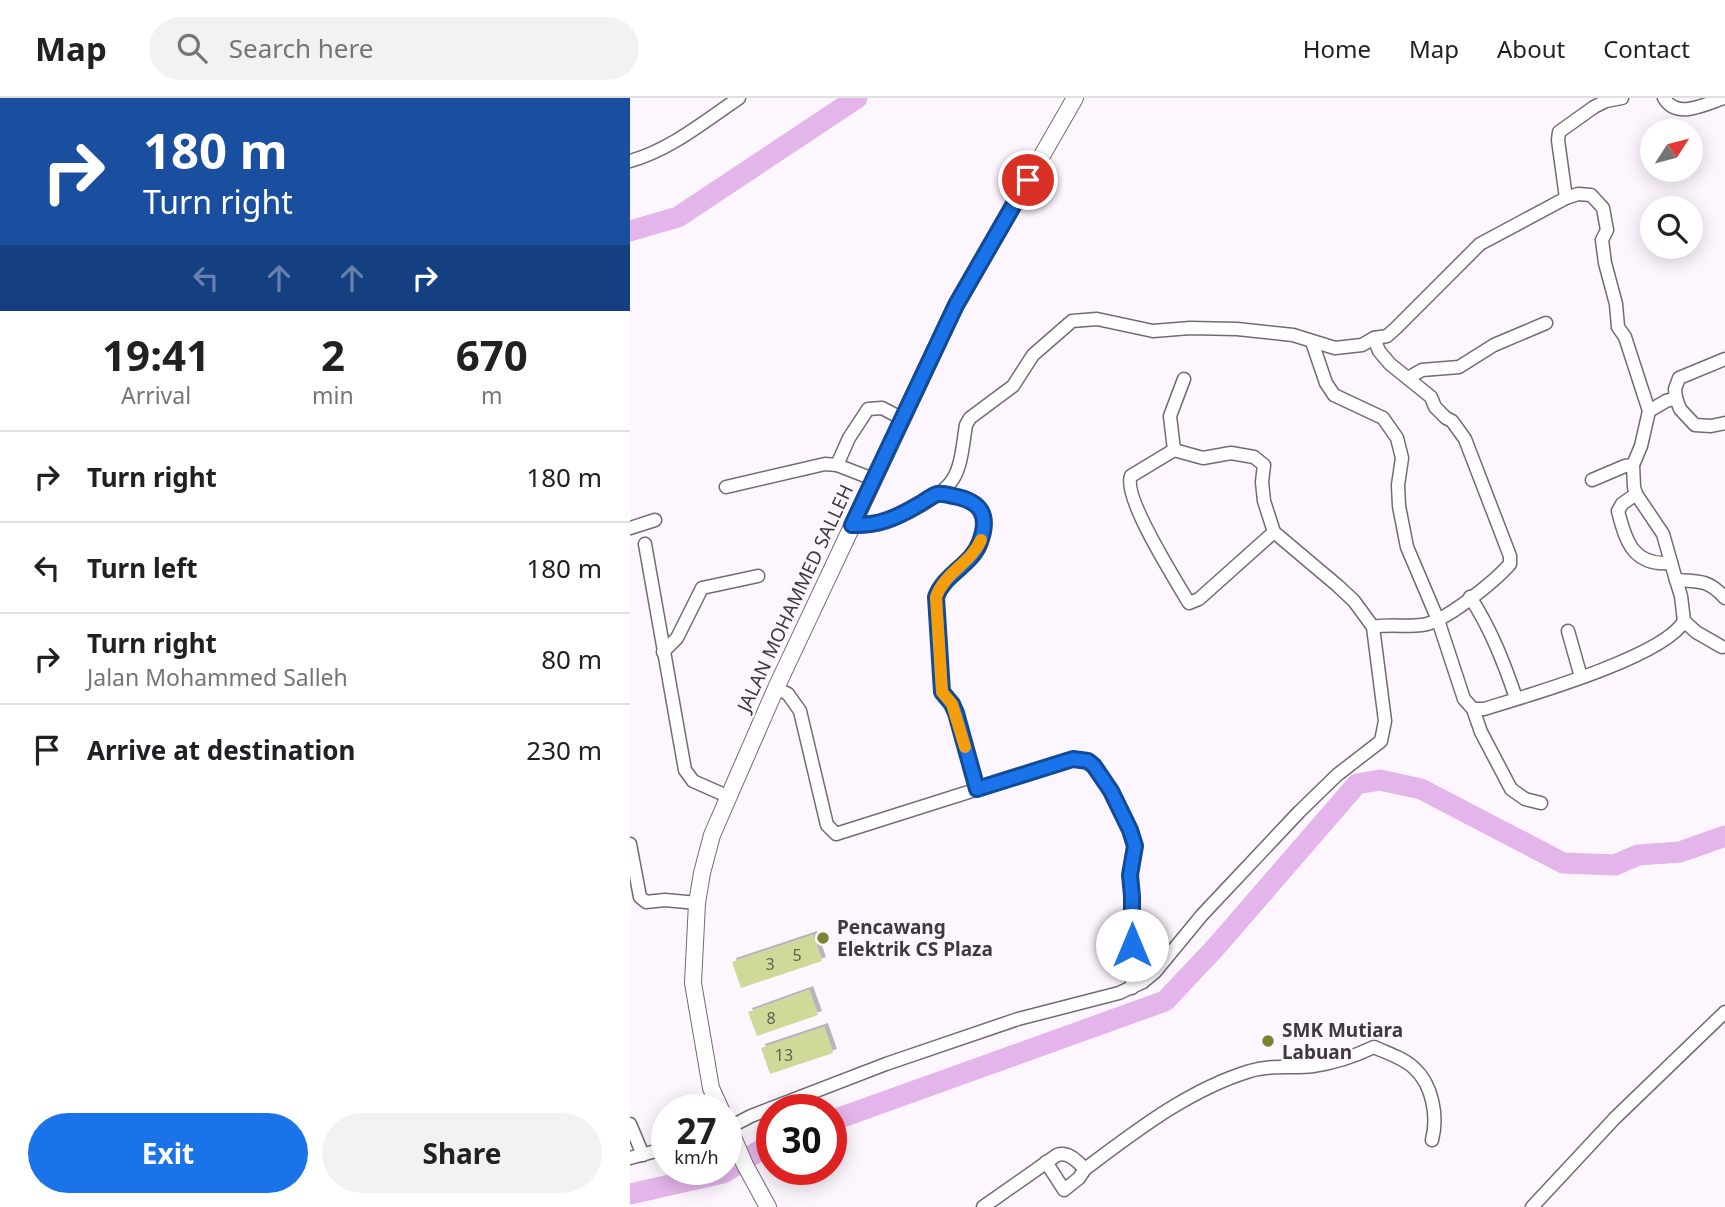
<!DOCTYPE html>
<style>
body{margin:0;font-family:"Noto Sans",sans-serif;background:#f2f2f2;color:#202124;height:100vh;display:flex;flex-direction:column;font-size:26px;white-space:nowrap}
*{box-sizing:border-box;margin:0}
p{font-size:23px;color:#757577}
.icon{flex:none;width:38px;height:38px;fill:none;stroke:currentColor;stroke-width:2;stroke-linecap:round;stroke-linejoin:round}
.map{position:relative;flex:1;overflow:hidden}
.drawer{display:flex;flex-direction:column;background:#fff;width:630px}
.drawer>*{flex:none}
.banner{background:#1a4fa0;color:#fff;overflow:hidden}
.needle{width:46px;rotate:54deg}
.controls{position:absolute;left:1010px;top:21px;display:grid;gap:14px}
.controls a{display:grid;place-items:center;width:63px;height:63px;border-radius:50%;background:#fff;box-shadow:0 4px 18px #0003;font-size:35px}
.speed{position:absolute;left:21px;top:996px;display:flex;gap:14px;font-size:35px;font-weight:700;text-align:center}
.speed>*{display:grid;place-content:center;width:91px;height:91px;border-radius:50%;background:#fff;box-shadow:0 4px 18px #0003;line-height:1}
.speed small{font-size:18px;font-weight:400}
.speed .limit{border:10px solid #d22;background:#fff;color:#111}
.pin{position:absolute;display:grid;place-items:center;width:60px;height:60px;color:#fff;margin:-30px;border:4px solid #fff;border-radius:50%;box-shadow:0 2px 7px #0007}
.me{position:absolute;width:77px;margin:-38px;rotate:0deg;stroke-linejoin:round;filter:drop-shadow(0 0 5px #0008)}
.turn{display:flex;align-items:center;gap:24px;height:147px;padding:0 28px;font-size:32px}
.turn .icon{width:91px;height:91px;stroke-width:2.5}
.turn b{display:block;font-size:49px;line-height:60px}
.lanes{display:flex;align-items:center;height:66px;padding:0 28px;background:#0003;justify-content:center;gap:35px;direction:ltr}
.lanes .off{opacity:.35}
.eta{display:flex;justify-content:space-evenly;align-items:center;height:119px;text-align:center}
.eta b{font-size:42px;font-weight:700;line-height:49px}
.primary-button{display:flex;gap:14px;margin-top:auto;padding:14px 28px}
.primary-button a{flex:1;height:80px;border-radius:42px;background:#1a73e8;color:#fff;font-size:28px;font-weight:700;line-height:80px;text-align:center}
.primary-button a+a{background:#f2f2f2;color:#202124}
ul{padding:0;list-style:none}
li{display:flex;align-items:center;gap:21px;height:91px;padding:0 28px;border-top:2px solid #e0e0e0}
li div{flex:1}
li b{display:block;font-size:26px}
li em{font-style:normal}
header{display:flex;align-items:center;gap:42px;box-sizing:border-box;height:98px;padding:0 35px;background:#fff;border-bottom:2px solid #e0e0e0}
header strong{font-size:33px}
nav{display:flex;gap:38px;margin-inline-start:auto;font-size:24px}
.search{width:490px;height:63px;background:#f2f2f2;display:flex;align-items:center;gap:18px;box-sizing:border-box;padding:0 24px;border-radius:38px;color:#757577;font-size:26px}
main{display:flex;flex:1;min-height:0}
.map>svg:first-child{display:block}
</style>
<header>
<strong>Map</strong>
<div class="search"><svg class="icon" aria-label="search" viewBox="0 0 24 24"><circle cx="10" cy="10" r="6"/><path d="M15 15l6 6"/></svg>Search here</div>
<nav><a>Home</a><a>Map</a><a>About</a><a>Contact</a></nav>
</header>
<main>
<section class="drawer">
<div class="banner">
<div class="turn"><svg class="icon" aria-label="right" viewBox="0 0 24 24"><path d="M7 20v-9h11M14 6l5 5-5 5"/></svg><div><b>180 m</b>Turn right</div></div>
<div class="lanes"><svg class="icon off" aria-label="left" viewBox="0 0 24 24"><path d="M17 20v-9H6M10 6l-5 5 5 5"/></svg><svg class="icon off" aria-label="ahead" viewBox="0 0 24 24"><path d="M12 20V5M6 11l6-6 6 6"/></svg><svg class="icon off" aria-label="ahead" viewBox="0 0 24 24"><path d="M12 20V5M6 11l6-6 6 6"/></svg><svg class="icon" aria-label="right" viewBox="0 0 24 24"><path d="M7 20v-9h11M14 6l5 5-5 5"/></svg></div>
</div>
<div class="eta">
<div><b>19:41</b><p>Arrival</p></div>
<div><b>2</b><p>min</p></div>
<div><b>670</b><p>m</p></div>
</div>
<ul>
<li><svg class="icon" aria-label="right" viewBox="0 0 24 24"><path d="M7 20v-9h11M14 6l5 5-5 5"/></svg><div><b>Turn right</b></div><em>180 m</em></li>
<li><svg class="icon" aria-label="left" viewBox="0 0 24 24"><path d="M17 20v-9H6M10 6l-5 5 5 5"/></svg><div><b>Turn left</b></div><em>180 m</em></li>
<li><svg class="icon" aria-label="right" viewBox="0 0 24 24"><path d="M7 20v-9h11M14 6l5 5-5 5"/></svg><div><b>Turn right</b><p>Jalan Mohammed Salleh</p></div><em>80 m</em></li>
<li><svg class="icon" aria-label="arrive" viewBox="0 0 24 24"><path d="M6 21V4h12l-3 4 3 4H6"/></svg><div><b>Arrive at destination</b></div><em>230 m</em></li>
</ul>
<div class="primary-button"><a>Exit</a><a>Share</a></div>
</section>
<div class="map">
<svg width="1095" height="1109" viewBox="0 0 1095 1109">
<defs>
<filter id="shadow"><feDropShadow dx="4" dy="-4" stdDeviation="0" flood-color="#0004"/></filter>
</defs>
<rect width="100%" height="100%" fill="#fef6fe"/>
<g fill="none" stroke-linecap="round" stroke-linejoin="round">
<g stroke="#e4b5ea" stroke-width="21">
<path d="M0,133L48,119L227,0"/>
<path d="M201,1023L535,903L585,850L727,686L750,682L791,691L933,765L985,767L1008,757L1050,754L1095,738"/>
<path d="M0,1096L93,1075L142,1045"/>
</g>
</g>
<g fill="#cfda98" filter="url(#shadow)">
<path d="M183,837L192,863L111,890L102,864Z"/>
<path d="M179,892L188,917L127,938L118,914Z"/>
<path d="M194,929L203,955L140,976L131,950Z"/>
</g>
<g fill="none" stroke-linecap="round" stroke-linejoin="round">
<defs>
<g id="minor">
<path d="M1034,0C1047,22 1075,6 1094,0"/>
<path d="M0,63C40,52 75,23 109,0"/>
<path d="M936,100L928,42L929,34L964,9L976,3L992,0"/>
<path d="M682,244L696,285L704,297L753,320L767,340L772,360L768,387L769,408L777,449L808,522L834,601L843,611L851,634L881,691L895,701L911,705"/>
<path d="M778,280L792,272L829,269L864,247L916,225"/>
<path d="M554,281L540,318L544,352L501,378C492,398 546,483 559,505L569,501L644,434"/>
<path d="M1046,300L1050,311L1065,327L1081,328L1095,325"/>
<path d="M1019,313L1036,303L1046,300L1045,291L1049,280L1095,261"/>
<path d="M207,367L243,381"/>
<path d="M962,382L995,368L1003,367"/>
<path d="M96,389L195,366L207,367L219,340L238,311L252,310L273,321"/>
<path d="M309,396C326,398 347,400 354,418C352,469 319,463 306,499L312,594L322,606L326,615L347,691"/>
<path d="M1006,396L992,406L988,413C996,445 1004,468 1041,465"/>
<path d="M222,427C231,427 240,428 249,426C269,421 313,398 323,381C332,367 333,344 336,327L340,320L383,288L403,257L442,223L467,221L523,233L560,230L607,231L663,237L705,250L732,247L744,240L757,238L766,230L850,146L936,100L948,96L961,97L973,110L977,132L972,142L975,165L986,206L988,229L995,239L1019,313L1011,348L1003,367L1004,389L1006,396L1033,436L1046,482C1069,483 1079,482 1095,500"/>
<path d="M0,430L25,422"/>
<path d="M15,446L55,672L63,683L97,698"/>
<path d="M840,499C861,531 874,565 886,600"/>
<path d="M1054,523L1066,534L1092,549"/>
<path d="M743,529C760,526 775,529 792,527C814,525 865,483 880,466V458L835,341L822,323L816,320L805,309L801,299L760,266L749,253L744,240"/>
<path d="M938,533L951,579"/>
<path d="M33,554L47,540L72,490L128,478"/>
<path d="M146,590L158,596L170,613L197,727L206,736L443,661L458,663L469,674L491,711L505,748L500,777L502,798V890"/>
<path d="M843,611H854C896,598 1034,559 1054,523L1051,498L1046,482"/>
<path d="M0,746L10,799L16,804L35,802L67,805"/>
<path d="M0,1026L13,1057"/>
<path d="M96,1031L121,1018L256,966L388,921L489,895L513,884L525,874L572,817L669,714L707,677L751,643L755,623L743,529L724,503L708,488L644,434L634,403L632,384L634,367L624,359L601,355L573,360L544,352"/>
<path d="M0,1060L37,1050"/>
<path d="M416,1064L434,1092L449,1080L455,1071"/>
<path d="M353,1109L427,1057C438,1053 447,1063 455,1071C506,1033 558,992 620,973C641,966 662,971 683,968C705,965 725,958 744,949C757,955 774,960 784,970C803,987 808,1019 802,1042"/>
<path d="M902,1109L985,1020L1095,914"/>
</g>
<g id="major">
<path d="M91,1012L81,990L63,885L67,805L72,775L82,737L146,590L326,207L445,0"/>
<path d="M96,1023L115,1067L138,1109"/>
</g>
</defs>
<use href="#minor" stroke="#736a74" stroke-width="15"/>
<use href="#major" stroke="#736a74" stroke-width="18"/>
<use href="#minor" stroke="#fff" stroke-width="12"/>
<use href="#major" stroke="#fff" stroke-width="16"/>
</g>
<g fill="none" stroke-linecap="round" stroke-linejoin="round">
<defs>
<path id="route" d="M398,82L326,207L222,427C248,428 266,420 288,407C294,404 301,398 307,396C312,395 319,397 323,398C351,403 360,417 350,444C342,467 314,476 306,499L312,594L322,606L326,615L347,691L443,661L458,663L464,668L481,693L500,732L505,748L500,777L502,798V847"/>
</defs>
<use href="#route" stroke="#114b97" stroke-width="18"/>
<use href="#route" stroke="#1a73e8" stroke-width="12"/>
<path stroke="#f59e0b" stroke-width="12" d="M335,649L322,606L312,594L306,499C314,475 341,465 351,442"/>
</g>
<g fill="#7a8532" stroke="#fef6fe" stroke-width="2.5">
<circle cx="193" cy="840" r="7"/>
<circle cx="638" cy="943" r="7"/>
</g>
<g text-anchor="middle" stroke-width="5" stroke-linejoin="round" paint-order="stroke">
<g font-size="16" fill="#626154">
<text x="167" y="863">5</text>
<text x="140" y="872">3</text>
<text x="141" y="926">8</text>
<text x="154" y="963">13</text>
</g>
<g font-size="19" fill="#3d393d" stroke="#fef6fe">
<text transform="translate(165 500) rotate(-65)" y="7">JALAN MOHAMMED SALLEH</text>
</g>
<g font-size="19" font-weight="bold" fill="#3d393d" stroke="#fef6fe" text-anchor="start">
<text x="207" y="836">Pencawang<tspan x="207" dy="22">Elektrik CS Plaza</tspan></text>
<text x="652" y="939">SMK Mutiara<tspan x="652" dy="22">Labuan</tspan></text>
</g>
</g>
</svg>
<div class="controls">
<a><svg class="needle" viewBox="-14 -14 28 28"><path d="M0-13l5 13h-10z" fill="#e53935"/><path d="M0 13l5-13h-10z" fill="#757577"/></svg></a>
<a><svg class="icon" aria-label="search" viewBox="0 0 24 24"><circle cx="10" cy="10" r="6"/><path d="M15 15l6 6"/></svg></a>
</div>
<div class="speed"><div>27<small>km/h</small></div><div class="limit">30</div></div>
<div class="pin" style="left:398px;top:82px;background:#d93025"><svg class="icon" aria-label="arrive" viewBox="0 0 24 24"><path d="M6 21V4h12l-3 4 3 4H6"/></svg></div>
<svg class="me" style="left:502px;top:847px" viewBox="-20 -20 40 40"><circle r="19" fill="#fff"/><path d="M0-13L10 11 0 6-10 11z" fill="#1a73e8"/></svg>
</div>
</main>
